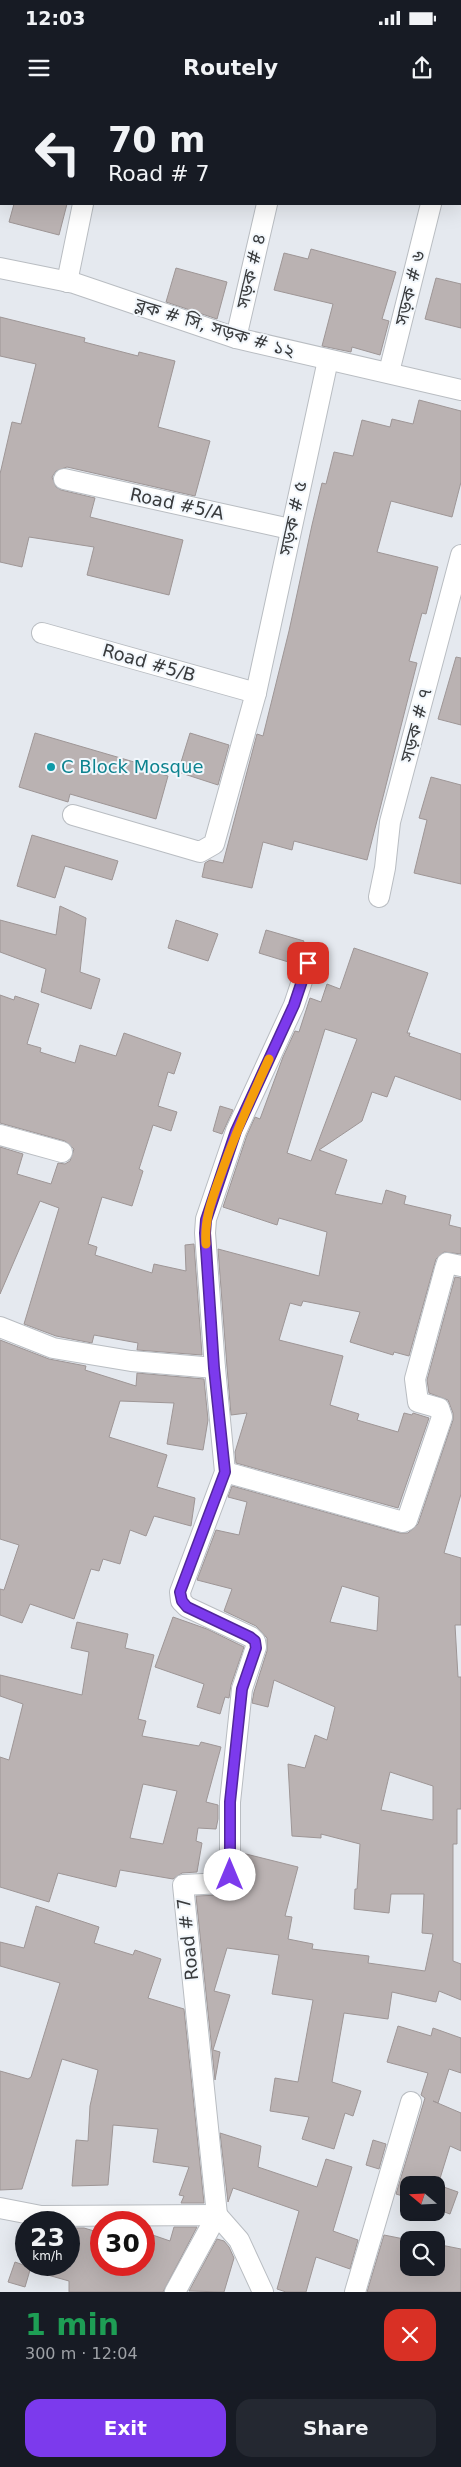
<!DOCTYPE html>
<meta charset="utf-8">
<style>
body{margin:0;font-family:"DejaVu Sans","Noto Sans Bengali",sans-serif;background:#242831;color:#f1f3f6;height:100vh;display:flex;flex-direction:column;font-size:19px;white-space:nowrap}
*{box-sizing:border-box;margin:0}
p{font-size:16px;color:#9ea1a6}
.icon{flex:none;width:28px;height:28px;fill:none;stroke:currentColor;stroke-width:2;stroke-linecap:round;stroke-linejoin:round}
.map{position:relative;height:2192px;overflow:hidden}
.side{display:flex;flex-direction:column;background:#171b24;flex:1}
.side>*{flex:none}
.top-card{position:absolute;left:0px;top:0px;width:461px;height:105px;box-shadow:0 5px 20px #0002;background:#171b24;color:#f1f3f6;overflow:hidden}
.needle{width:32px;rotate:289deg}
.buttons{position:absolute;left:400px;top:2076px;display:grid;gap:10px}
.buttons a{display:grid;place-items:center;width:45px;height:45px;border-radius:10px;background:#171b24;box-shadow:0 5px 20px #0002;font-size:25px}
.speed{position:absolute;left:15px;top:2111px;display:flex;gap:10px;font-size:25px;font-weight:700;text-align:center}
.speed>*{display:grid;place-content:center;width:65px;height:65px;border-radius:50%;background:#171b24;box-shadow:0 5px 20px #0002;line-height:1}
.speed small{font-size:12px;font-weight:400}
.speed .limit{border:8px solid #d22;background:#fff;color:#111}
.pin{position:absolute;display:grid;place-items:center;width:42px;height:42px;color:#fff;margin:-21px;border-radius:10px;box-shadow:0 2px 8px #0006}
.me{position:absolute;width:55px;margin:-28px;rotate:0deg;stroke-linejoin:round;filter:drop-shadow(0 0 4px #0008)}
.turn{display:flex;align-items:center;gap:18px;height:105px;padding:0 25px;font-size:22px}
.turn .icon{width:65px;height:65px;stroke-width:2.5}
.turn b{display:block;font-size:35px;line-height:42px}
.round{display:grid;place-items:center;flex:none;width:52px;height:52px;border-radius:15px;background:#242831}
.overview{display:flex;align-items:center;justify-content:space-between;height:85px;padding:0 25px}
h1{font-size:30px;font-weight:700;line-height:38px;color:#1e9e55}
.button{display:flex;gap:10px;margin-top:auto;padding:10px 25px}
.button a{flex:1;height:58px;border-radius:15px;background:#7c3aed;color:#fff;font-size:20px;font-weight:700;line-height:58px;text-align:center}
.button a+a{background:#242831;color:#f1f3f6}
.status{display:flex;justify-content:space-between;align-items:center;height:35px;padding:0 25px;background:#171b24;direction:ltr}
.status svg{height:14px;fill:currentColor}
header{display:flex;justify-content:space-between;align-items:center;height:65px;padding:0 25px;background:#171b24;font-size:22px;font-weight:700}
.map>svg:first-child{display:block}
</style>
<div class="status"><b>12:03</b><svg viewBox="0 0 49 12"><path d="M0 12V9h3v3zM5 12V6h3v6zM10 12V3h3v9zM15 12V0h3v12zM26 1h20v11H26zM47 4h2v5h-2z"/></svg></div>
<header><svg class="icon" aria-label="menu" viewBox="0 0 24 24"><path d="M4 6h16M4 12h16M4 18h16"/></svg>Routely<svg class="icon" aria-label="share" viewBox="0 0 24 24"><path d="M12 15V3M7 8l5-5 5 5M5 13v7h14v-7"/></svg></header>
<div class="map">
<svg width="461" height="2192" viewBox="0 0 461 2192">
<rect width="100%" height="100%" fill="#e5e9ef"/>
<g fill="#bab2b2" stroke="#9e9696" fill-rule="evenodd">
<path d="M14,104H67L59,135L9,122Z"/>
<path d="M311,149L396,172L382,219L389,221L380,255L352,247L351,252L322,246L333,204L274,190L284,153L308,159Z"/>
<path d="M176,168L227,182L217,219L166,202Z"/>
<path d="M436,178L461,184V228L425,219Z"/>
<path d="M0,217L85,238L84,242L138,256L139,252L175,261L158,327L210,341L195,396L67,367L56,371L52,377L56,387L61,390L95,398L90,417L183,440L169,495L87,475L94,447L29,437L22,467L0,462V374L12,322L21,324L36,264L0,256Z"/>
<path d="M419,300L461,311V382L452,417L391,401L377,452L438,467L426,514L422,513L409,561L417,563L367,760L294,741L292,750L263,742L252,788L202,777L205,763L210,760L223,763L257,634L263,636L289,531L312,425L322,383L326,384L334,352L353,356L362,320L390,327L392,319L413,324Z"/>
<path d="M456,557L461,558V625L438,619Z"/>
<path d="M35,633L141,664L140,668L168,676L156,719L70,694L68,702L19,687Z"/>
<path d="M190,633L229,645L218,685L178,672Z"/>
<path d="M431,677L461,685V784L414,773L427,720L419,718Z"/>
<path d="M32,735L118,761L112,780L65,766L55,798L17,786Z"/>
<path d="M60,806L86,818L80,872L100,879L91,909L41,892L46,869L0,852V820L56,835Z"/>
<path d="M176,820L218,834L208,861L168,848Z"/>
<path d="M266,830L304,841L295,864L259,853Z"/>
<path d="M354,848L428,873L407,933H410L409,936L461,954V1000L395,976L387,997L372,992L362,1021L319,1050L347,1060L335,1094L382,1104L386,1090L406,1096L404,1104L451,1115L449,1125L461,1128V1154L444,1152L436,1159L409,1256L394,1252L393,1255L350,1242L360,1212L303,1201L301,1206L290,1203L279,1240L343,1256L330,1305L359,1314L357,1320L398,1332L404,1313L412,1315L413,1313L429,1318L398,1408L236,1363L235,1352L247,1313L231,1315L227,1267L218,1149L319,1176L327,1132L279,1118L277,1125L223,1107L247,1035L255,1017L260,1019L283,957L295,931L299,932L310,898L321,902L327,884L340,889ZM325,929L357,939L311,1061L287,1053Z"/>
<path d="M0,895L14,900L15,896L39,904L27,944L41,948L40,952L75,963L80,945L116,956L124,933L181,953L174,974L168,972L158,1006L177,1012L171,1031L153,1025L139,1069L143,1071L132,1106L102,1097L88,1144L97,1147L95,1155L152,1173L154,1164L186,1171L185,1145L194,1144L202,1255L137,1250L138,1243L94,1235L92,1243L56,1236L24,1224L59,1108L40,1101L0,1194V1047L23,1054L17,1074L51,1084L58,1063L65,1064L70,1061L74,1049L65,1041L0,1023Z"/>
<path d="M220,1006L233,1010L222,1034L213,1031Z"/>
<path d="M455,1177L461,1178V1394L444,1453L461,1458V1525H455L458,1577H461V1709H457V1744H453V1861L461,1864V1900L439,1891L436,1902L392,1892L388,1919L344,1913L332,1982L361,1991L353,2016L345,2013L334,2049L302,2039L309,2017L270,2011L275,1978L298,1982L313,1900L272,1894L279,1855L227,1848L214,1891L230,1895L213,1950L220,1952L215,1980L196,1796L221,1795L228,1797L229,1794L236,1789L242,1775V1753L298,1767L285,1816L292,1817L288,1839L313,1844L312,1849L369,1856L368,1863L425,1871L433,1834L422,1833L424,1794H391L389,1813L354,1809L355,1789H357L360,1744L321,1734V1738L292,1736L288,1664L305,1668L315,1635L327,1640L335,1607L274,1580L268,1607L252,1603L254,1592L267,1551V1538L256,1526L224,1511L232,1489L197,1480L216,1430L239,1435L247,1402L228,1397L232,1386L400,1433H408L418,1424L453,1320V1313L448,1300L429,1293L427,1280ZM342,1486L379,1497L377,1531L330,1522ZM390,1672L433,1686V1720L381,1710Z"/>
<path d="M0,1240L49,1259L86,1266L85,1270L136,1286L137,1273L204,1279L208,1320L203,1350L167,1344L174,1303L120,1301L109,1337L167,1355L157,1387L195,1398L191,1426L154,1416L146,1436L130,1430L120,1464L103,1459L99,1471L91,1469L74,1519L30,1504L22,1523L0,1515V1489L4,1490L19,1445L0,1439Z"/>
<path d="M173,1517L207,1529L244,1547L231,1585L229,1598L225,1597L220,1614L197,1607L204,1584L155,1567Z"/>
<path d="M77,1522L128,1534L125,1548L154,1555L138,1619L146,1621L142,1636L199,1646L201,1642L221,1647L206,1702L218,1705V1719L216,1729L198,1728L196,1741L202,1743L197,1772L182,1773L173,1779L120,1770L116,1787L58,1773L49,1802L0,1787V1657L9,1660L23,1604L0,1596V1575L82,1595L89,1552L71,1548ZM143,1684L177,1691L163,1744L130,1738Z"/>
<path d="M36,1806L99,1827L94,1843L133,1855L135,1850L161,1859L148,1898L184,1909L204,2103H181L184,2096L179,2095L189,2067L153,2062L158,2029L113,2025L108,2085L72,2086L76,2040L88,2041L90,2006L98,1970L62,1959L22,2089L0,2090V1971L28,1979L31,1977L60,1883L0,1866V1842L24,1848Z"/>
<path d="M398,1926L431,1936L433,1928L461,1938V1973L449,1969L438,2003L433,2001L461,2013V2051L450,2046L438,2085L458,2092L450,2114L436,2109V2085H409V2098L396,2094L425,1998L421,1995L428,1973L387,1962Z"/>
<path d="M220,2033L261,2046L258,2067L317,2087L326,2059L352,2067L333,2131L358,2140L350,2169L316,2157L306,2192H286L277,2189L299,2111L233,2088L228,2102Z"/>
<path d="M373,2040L386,2044L379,2069L366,2065Z"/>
<path d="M174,2127H197L163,2192H69V2181L30,2170L25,2187L8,2182L15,2162L29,2167L30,2165H69V2128H84L101,2133V2165H144V2132L170,2141Z"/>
<path d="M384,2135L409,2140V2168H436V2144L461,2149V2192H367Z"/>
<path d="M217,2139L224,2141L229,2147L234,2158L224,2192L189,2191Z"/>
</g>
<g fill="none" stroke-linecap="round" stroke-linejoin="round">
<defs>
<g id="minor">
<path d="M104,1V0"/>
<path d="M291,1L292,0"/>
<path d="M456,1L457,0"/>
<path d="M0,168L74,183L236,238L461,290"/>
<path d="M67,182L83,104"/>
<path d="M236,238L267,104"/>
<path d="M389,272L431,104"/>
<path d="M64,379L290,429"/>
<path d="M42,533L256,593"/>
<path d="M73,715L200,752L214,744L256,593L328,260"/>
<path d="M379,797L385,768L390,722L461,455"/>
<path d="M0,1035L62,1052"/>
<path d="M0,1227L53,1248L131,1261L215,1268"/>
<path d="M225,1372L403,1422L407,1420L442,1317L439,1308L418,1302L415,1279L445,1169L447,1163L461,1166"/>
<path d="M0,2108L41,2116L217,2115L239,2140L263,2192"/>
<path d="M217,2115L183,1785L223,1783L228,1781L230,1775V1702L242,1589L256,1547L255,1541L251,1537L187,1507L181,1501L180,1492L225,1372L215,1268L205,1133L206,1119L236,1031L294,905L308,863"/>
<path d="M175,2192L217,2115"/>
<path d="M355,2192L411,2002"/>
</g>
</defs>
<use href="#minor" stroke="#b9bdc2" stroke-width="22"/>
<use href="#minor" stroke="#fff" stroke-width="20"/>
</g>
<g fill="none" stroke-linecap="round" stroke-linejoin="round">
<defs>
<path id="route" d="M230,1775V1702L242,1589L256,1548L255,1541L250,1537L187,1507L182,1501L180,1492L225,1372L214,1268L205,1133L206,1120L236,1031L294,905L308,863"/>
</defs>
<use href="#route" stroke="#51269a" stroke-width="12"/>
<use href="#route" stroke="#7c3aed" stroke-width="9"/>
<path stroke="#f59e0b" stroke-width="9" d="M206,1144C204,1120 212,1099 220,1077C234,1036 251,998 269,959"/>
</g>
<circle fill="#0f9aa8" stroke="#f2f7fc" stroke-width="2" cx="51" cy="667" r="5"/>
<g text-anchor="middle" stroke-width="4" stroke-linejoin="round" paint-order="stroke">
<g font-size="18" fill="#393b3d" stroke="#f2f7fc">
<text transform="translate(251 171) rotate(-77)" y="6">সড়ক # ৪</text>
<text transform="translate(410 188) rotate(-76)" y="6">সড়ক # ৬</text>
<text transform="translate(215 228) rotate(17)" y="6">ব্লক # সি, সড়ক # ১২</text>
<text transform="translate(177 404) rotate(12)" y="6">Road #5/A</text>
<text transform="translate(293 418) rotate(-78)" y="6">সড়ক # ৫</text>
<text transform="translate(149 563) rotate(16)" y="6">Road #5/B</text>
<text transform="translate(416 625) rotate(-75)" y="6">সড়ক # ৭</text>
<text transform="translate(188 1839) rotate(-96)" y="6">Road # 7</text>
</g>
<g font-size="18" fill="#0d838f" stroke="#f2f7fc" text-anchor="start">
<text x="61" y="673">C Block Mosque</text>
</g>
</g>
</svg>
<div class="buttons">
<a><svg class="needle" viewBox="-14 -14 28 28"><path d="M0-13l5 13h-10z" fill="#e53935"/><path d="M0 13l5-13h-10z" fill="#9ea1a6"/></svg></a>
<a><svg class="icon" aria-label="search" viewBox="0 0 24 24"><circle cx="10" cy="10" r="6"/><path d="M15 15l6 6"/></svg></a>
</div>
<div class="speed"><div>23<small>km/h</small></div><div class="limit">30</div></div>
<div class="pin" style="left:308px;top:863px;background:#d93025"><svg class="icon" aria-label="arrive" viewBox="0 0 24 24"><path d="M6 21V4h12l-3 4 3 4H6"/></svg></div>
<svg class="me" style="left:230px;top:1775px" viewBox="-20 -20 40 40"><circle r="19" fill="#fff"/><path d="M0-13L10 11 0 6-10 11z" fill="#7c3aed"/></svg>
<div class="top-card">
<div class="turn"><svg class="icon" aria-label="left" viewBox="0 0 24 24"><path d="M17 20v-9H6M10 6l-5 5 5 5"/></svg><div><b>70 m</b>Road # 7</div></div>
</div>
</div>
<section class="side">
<div class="overview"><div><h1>1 min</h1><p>300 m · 12:04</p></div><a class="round" style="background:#d93025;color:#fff"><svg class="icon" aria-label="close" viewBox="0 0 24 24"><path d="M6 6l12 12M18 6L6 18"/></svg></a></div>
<div class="button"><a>Exit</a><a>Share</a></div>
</section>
